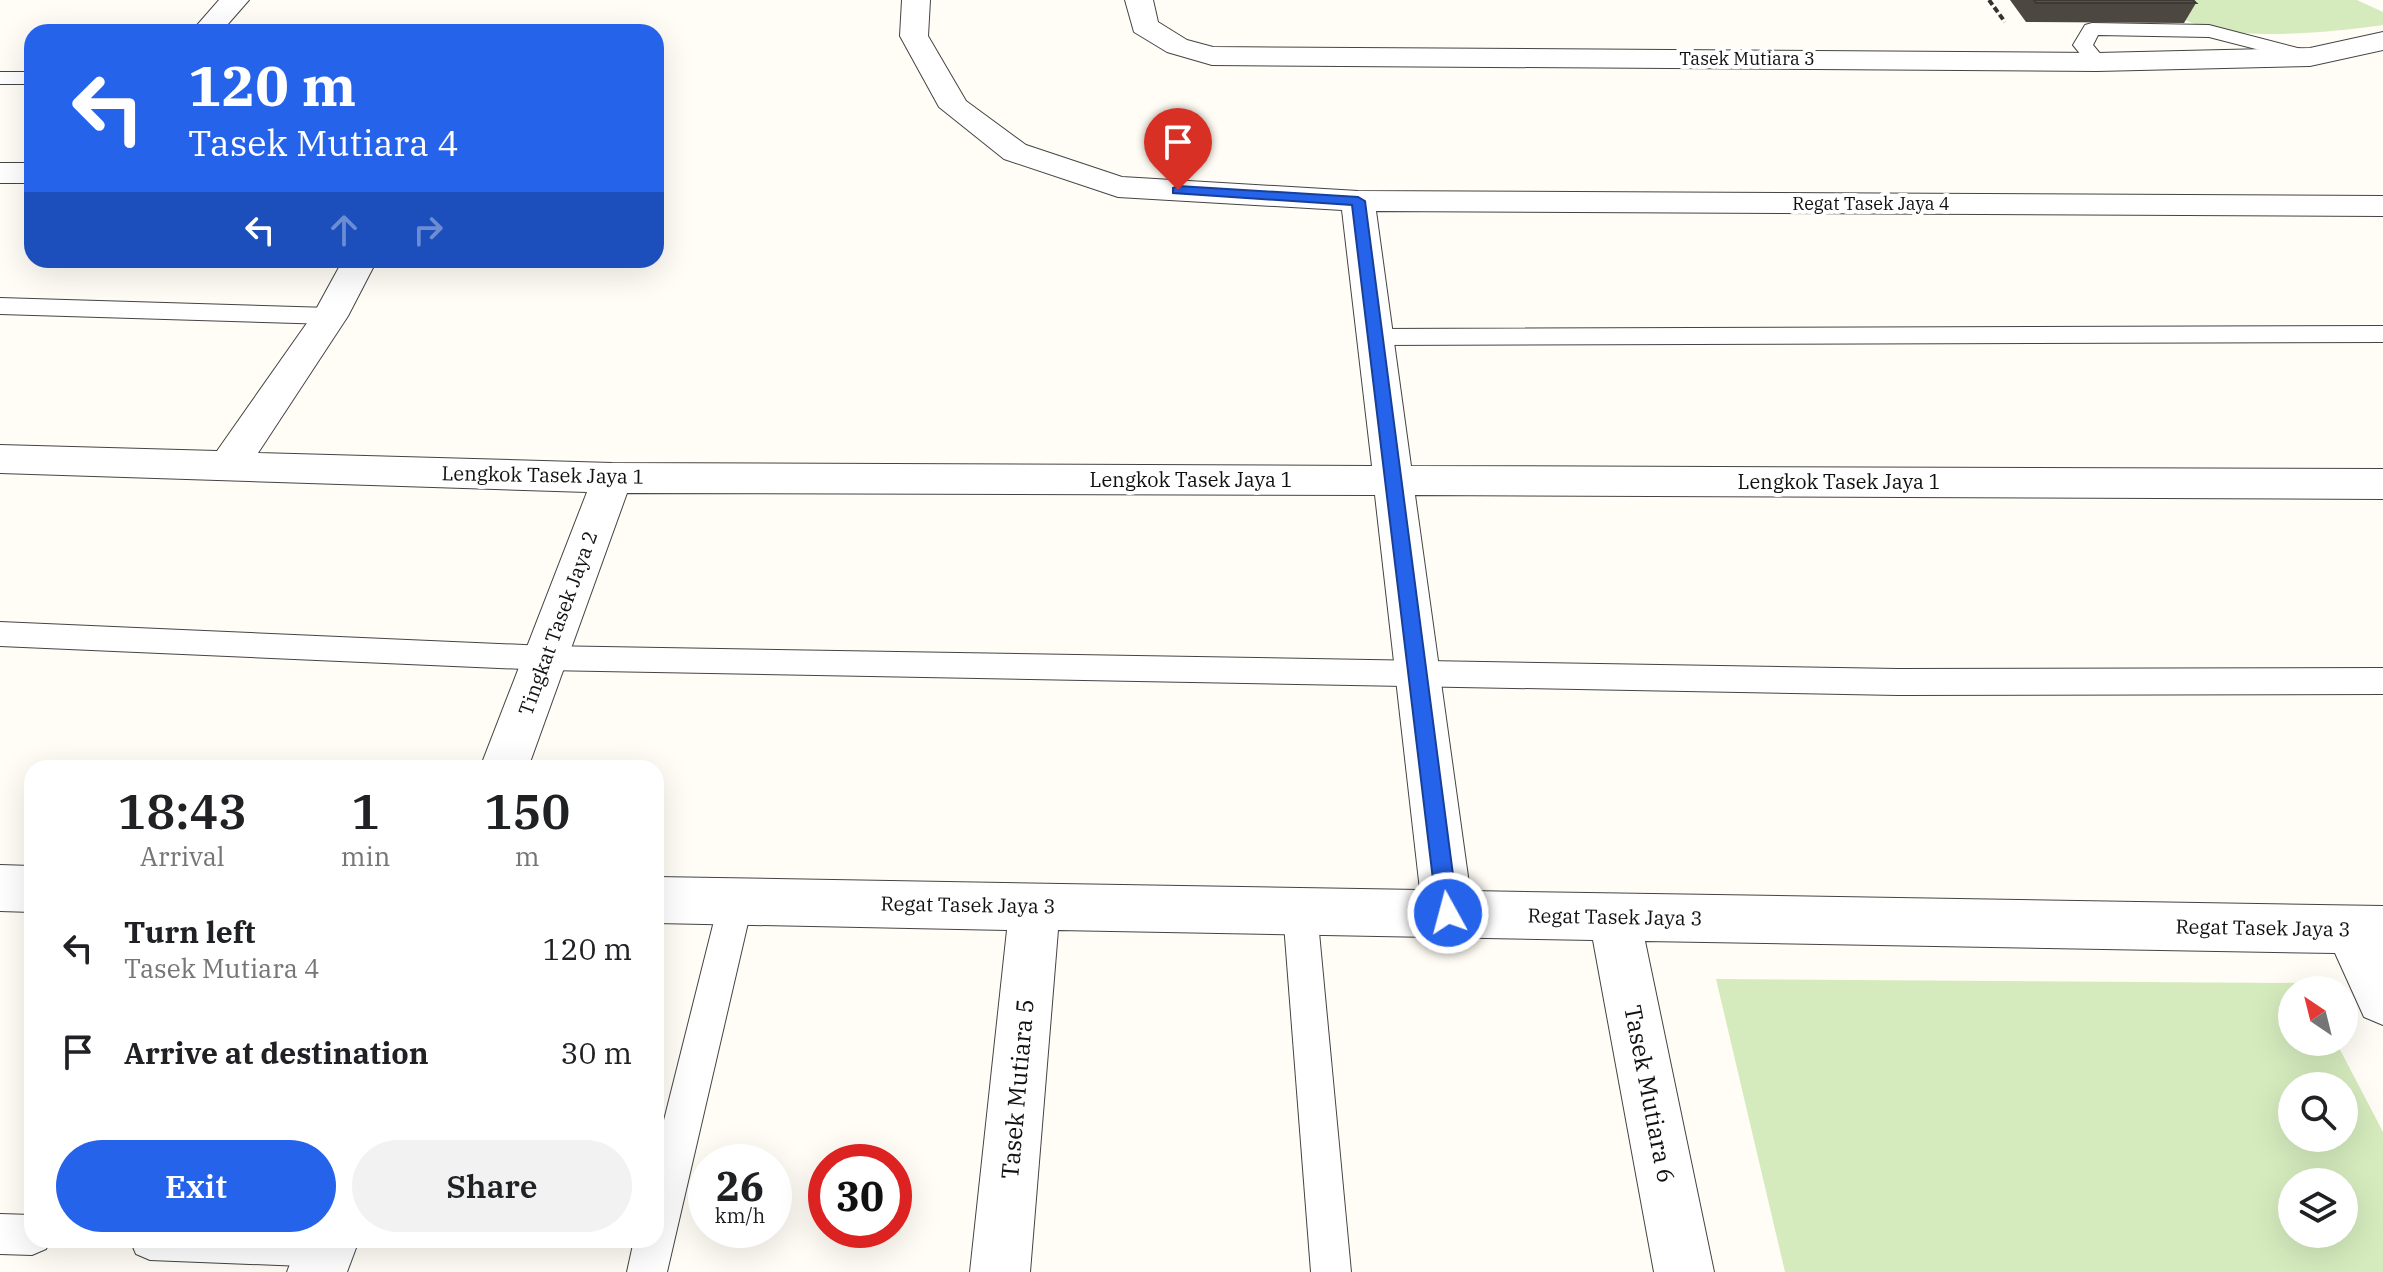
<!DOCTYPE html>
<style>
body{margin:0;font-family:"IBM Plex Serif",serif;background:#f2f2f2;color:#202124;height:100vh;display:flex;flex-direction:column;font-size:30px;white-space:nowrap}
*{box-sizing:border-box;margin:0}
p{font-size:26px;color:#757577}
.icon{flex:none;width:44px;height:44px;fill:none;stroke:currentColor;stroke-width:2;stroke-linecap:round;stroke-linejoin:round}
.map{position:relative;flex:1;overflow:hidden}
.panel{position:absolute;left:24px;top:760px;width:640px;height:488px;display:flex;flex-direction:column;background:#fff;border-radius:24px;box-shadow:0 8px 32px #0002}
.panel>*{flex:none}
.hud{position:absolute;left:24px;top:24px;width:640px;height:244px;border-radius:24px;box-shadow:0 8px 32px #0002;background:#2563eb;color:#fff;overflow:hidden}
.needle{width:52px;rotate:325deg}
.fabs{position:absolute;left:2278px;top:976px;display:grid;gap:16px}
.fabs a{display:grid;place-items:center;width:80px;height:80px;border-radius:50%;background:#fff;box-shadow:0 8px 32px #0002;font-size:40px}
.speed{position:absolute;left:688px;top:1144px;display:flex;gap:16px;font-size:40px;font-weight:700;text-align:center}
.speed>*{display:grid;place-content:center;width:104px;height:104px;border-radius:50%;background:#fff;box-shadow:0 8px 32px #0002;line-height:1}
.speed small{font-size:20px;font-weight:400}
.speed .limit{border:12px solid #d22;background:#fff;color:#111}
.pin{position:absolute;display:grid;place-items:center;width:68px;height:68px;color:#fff;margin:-82px -34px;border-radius:50% 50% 50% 0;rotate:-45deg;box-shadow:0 0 8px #0007}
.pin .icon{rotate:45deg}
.me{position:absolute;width:88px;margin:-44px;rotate:353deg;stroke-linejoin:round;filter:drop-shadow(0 0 6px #0008)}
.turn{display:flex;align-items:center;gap:28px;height:168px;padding:0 32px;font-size:36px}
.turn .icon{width:104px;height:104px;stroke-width:2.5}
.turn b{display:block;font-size:56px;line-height:68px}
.lanes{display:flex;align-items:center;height:76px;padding:0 32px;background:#0003;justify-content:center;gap:40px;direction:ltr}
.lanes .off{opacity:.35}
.eta{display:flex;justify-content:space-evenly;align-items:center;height:136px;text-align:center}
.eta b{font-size:48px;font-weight:600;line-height:56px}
.primary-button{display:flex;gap:16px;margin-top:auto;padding:16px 32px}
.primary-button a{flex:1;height:92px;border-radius:48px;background:#2563eb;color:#fff;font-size:32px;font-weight:600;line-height:92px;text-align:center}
.primary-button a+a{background:#f2f2f2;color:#202124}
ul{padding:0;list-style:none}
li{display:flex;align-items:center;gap:24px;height:104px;padding:0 32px}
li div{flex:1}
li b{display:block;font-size:30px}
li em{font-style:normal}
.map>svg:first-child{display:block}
</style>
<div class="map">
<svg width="2383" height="1272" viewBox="0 0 2383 1272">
<rect width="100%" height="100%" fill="#fffdf5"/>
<g fill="#d5ebbd" fill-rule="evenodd">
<path d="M2165,0H2357L2383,12V25C2333,32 2226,44 2182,18C2175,14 2170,6 2165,0Z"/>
<path d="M1716,979L2306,983L2309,990H2292V1042H2336L2383,1132V1272H1785ZM2292,1086H2344V1138H2292ZM2292,1182H2344V1234H2292Z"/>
</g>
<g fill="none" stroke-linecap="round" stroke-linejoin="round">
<defs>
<g id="service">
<path d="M2092,23L2209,25L2317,53L2320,57L2310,63L2209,37L2098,35L2093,45L2107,62L2097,68L2090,66L2073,45L2085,25Z"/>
<rect x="0" y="72" width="32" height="12"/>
<path d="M0,298L330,308L342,316L330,324L0,314Z"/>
<path d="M2383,326V342L1375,345L1366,343L1363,337L1366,331L1375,329Z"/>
<path d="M0,622L545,646L1898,669L2383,668V694L1898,695L545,670L0,646Z"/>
<path d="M736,885L748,890L753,901L667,1272H627L634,1240H656V1152L719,901L724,890Z"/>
<path d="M1300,895L1312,900L1317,911L1351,1272H1311L1283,911L1288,900Z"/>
<path d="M0,1214L32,1215V1240H50L46,1249L32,1255L0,1254Z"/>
<path d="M130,1240H344L347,1247L341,1261L327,1267L150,1260L136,1254Z"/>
</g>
<g id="minor">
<path d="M219,0H249L221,32H191Z"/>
<path d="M902,0H930L928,36L966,101L1026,145L1122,177L1358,191L2383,196V216L1376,211L1411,466L2383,469V499L1415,495L1470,891L2383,906V1025L2364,1017L2335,953L1645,941L1714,1272H1654L1593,940L1058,930L1030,1272H970L1007,930L656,923V877L1420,890L1375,495L627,493L528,768H480L587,492L0,473V445L217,451L314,313L343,260H377L348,316L258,453L612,463L1372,466L1342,210L1118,197L1004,159L939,107L900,36Z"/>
<path d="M1125,0H1153L1158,22L1187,40L1213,47L2097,53L2310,48L2383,32V50L2310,66L2097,71L1212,65L1167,52L1134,32Z"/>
<rect x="0" y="163" width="32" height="20"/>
<path d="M0,865L32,866V912L0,911Z"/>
<path d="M299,1240H359L347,1272H287Z"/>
</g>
</defs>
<use href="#service" stroke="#444" stroke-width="2"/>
<use href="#minor" stroke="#444" stroke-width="2"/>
<path stroke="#333" stroke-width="4" stroke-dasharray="6 3" stroke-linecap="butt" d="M1989,0L2005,22"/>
<use href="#service" fill="#fff" fill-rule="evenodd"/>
<use href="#minor" fill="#fff" fill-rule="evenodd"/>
</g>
<path fill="#4d4742" d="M2010,0H2193L2196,3L2184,23L2026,22Z"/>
<path fill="#5a524d" stroke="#3f3936" stroke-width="2" d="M2034,0H2193L2196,3H2036Z"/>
<path fill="#2563eb" stroke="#184099" stroke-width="2" d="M1178,186L1358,197L1365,201L1458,913L1455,920L1448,923L1440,920L1437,913L1352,205L1173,193V188Z"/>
<g text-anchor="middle" stroke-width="8" stroke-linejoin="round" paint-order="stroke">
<g font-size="18" fill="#111" stroke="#fff">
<text x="1747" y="65">Tasek Mutiara 3</text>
<text x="1871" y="210">Regat Tasek Jaya 4</text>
</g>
<g font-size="20" fill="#111" stroke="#fff">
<text transform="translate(543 475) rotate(1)" y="7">Lengkok Tasek Jaya 1</text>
<text x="1191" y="487">Lengkok Tasek Jaya 1</text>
<text x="1839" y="489">Lengkok Tasek Jaya 1</text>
<text transform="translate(558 623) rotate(-70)" y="7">Tingkat Tasek Jaya 2</text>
<text transform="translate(968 905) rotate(1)" y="7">Regat Tasek Jaya 3</text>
<text transform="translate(1615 917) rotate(1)" y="7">Regat Tasek Jaya 3</text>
<text transform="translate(2263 928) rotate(1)" y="7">Regat Tasek Jaya 3</text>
</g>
<g font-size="24" fill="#111" stroke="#fff">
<text transform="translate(1018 1089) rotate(-85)" y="8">Tasek Mutiara 5</text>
<text transform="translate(1649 1094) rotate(79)" y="8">Tasek Mutiara 6</text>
</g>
</g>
</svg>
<div class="fabs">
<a><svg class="needle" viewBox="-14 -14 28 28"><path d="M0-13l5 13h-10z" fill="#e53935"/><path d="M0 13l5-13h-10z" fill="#757577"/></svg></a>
<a><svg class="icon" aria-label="search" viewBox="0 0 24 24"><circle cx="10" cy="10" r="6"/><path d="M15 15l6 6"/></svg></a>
<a><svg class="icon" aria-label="layers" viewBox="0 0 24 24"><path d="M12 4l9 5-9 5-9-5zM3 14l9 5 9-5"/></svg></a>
</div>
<div class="speed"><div>26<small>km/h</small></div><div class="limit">30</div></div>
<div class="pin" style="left:1178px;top:190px;background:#d93025"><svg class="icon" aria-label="arrive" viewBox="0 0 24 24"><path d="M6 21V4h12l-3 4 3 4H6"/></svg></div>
<svg class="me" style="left:1448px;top:913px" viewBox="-20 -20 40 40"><circle r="17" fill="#2563eb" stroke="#fff" stroke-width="3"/><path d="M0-11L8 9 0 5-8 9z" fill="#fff"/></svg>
<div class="hud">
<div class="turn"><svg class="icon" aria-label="left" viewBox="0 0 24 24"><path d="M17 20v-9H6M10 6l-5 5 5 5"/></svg><div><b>120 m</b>Tasek Mutiara 4</div></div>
<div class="lanes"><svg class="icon" aria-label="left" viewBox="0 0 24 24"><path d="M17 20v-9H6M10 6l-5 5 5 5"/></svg><svg class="icon off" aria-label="ahead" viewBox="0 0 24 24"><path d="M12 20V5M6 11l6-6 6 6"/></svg><svg class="icon off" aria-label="right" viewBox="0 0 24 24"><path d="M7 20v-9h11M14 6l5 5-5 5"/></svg></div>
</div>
<section class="panel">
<div class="eta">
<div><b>18:43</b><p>Arrival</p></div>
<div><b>1</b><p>min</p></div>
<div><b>150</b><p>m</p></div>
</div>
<ul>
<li><svg class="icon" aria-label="left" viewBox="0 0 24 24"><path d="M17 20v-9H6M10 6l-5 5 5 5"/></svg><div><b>Turn left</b><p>Tasek Mutiara 4</p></div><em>120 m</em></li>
<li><svg class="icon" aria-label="arrive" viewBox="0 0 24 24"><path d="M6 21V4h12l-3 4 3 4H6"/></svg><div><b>Arrive at destination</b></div><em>30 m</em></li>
</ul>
<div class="primary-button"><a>Exit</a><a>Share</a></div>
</section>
</div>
